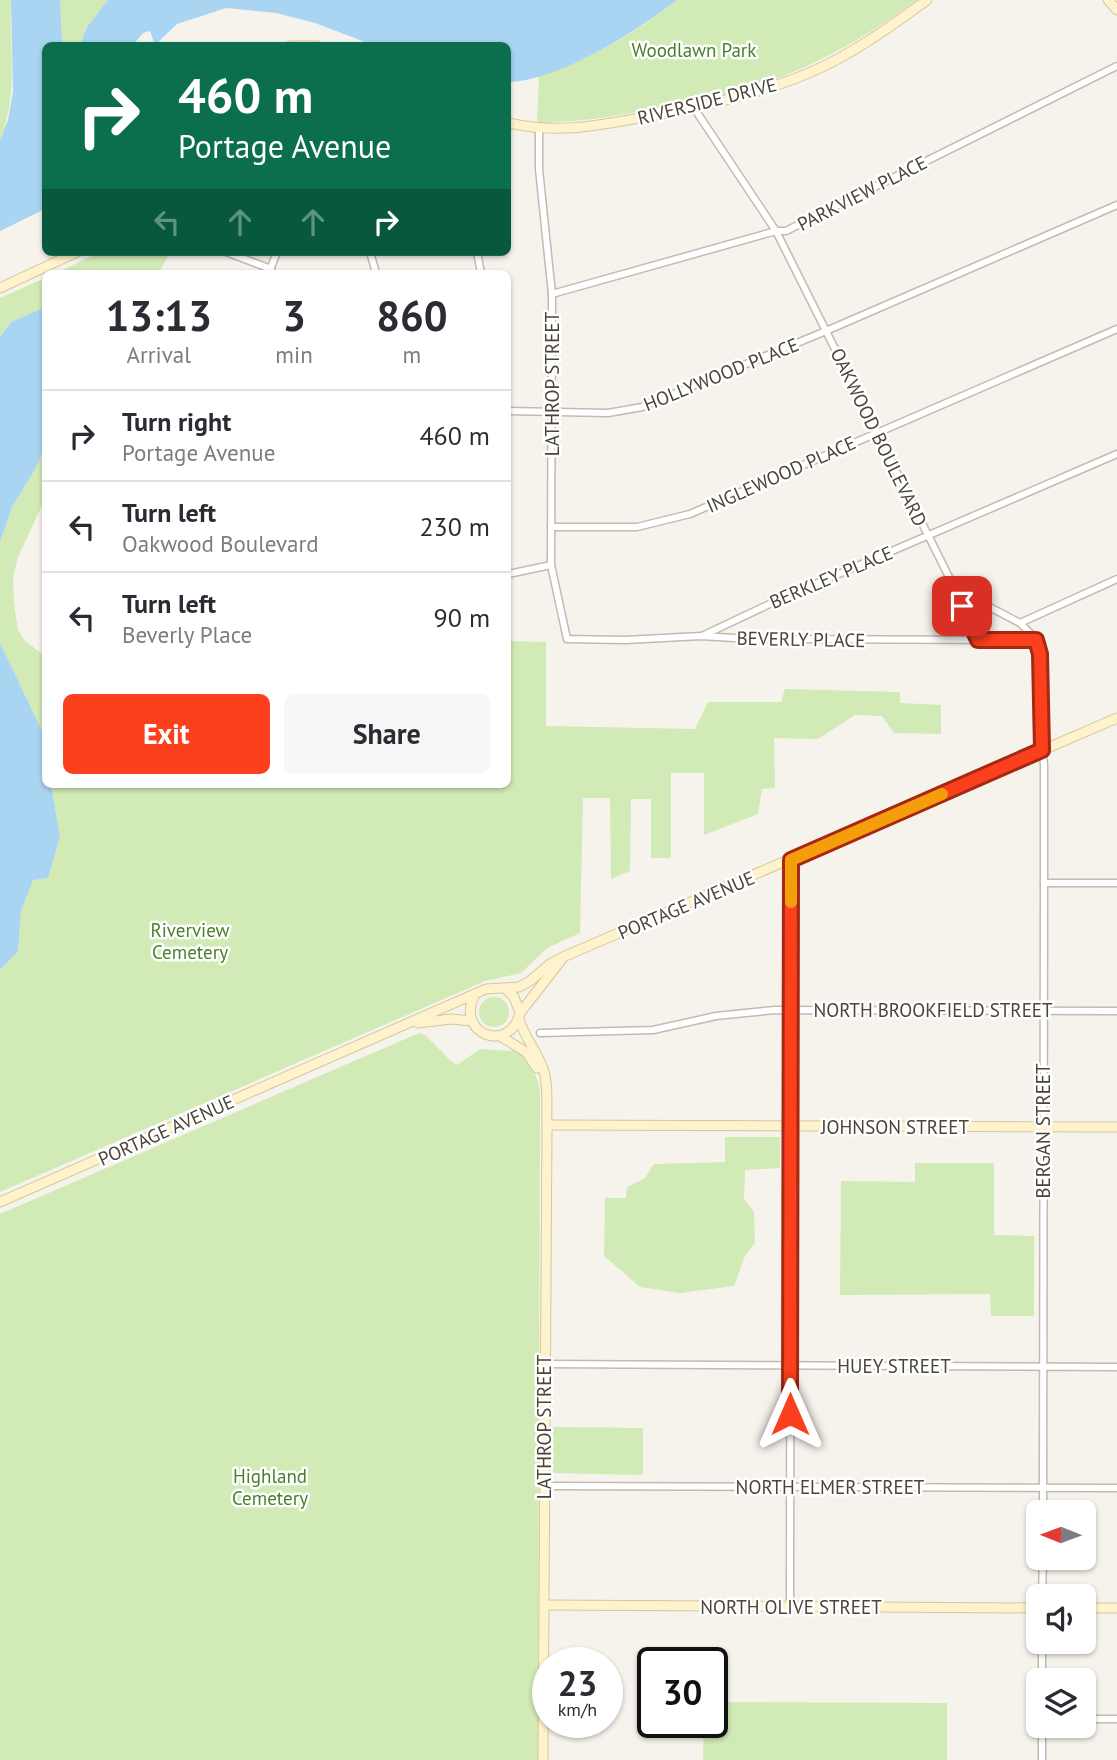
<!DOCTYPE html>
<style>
body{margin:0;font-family:"PT Sans",sans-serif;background:#f7f7f7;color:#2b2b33;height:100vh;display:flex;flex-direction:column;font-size:26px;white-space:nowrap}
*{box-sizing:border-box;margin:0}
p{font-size:23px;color:#7c7c81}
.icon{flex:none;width:38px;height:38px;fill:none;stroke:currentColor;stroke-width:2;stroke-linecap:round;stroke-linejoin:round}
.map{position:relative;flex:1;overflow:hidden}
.sheet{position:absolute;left:42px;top:270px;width:469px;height:518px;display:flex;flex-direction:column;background:#fff;border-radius:10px;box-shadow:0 2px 5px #0004}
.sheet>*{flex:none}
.guide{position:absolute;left:42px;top:42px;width:469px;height:214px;border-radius:10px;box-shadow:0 2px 5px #0004;background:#0b6e4f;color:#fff;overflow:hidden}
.needle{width:46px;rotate:271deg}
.fabs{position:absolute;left:1026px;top:1500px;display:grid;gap:14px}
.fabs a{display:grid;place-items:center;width:70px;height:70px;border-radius:10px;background:#fff;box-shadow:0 2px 5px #0004;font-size:35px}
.speed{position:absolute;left:532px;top:1647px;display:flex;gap:14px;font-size:35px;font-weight:700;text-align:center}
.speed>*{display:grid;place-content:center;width:91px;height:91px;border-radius:50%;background:#fff;box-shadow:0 2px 5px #0004;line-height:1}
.speed small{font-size:18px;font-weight:400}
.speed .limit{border:4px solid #111;border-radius:10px;background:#fff;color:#111}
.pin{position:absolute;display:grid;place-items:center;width:60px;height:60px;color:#fff;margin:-30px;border-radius:14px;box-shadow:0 4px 10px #0006}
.me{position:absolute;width:77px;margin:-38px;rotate:0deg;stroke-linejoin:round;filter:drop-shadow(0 0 5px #0008)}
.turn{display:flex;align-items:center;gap:24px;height:147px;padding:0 21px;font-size:32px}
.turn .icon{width:91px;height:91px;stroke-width:2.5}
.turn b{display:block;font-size:49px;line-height:60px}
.lanes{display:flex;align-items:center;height:66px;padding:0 21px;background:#0003;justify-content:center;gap:35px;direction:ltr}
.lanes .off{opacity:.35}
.eta{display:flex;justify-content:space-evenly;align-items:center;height:119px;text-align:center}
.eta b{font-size:42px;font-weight:800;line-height:49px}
.primary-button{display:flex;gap:14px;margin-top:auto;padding:14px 21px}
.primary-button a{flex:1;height:80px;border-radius:10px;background:#fc3f1d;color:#fff;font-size:28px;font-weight:800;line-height:80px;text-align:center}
.primary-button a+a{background:#f7f7f7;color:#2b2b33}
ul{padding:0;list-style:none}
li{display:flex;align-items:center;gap:21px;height:91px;padding:0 21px;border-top:2px solid #e1e1e2}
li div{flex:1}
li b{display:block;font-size:26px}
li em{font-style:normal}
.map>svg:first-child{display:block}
</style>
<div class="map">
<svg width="1117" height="1760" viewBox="0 0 1117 1760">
<rect width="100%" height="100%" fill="#f6f3ec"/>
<g fill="#d2eab5">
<path d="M0,0H11C9,49 19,94 0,140Z"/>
<path d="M60,0H108L87,27L80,45H67L62,41Z"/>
<path d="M677,0H917C868,36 811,69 753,87C717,97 680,105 643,111C608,117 574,123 537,122L539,76C588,61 637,32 677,0Z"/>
<path d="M99,252H170L159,273H57Z"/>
<path d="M45,278V307L11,322L0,337V298Z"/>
<path d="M45,445V499L18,557L13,577L14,603L18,630L25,641L45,656V747L44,735L0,643V542L12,507L37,466Z"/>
<path d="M508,641L546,642V726L695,729L708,702H781L785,689L900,692V703L941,705V734L894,733L882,716L855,715L818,739L774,738L775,788L762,789L758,814L704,835V773H671V858H651V799H631L630,871L611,879L610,798H583L580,933L547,948L521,973L485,981L0,1192V970L18,952L21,911L33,879L48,878L60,837L51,784H508Z"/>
<circle cx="494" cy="1012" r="15"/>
<path d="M419,1033L425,1035L452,1062L457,1065L480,1049L510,1051L517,1049C531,1063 537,1073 540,1092L538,1760H0V1214Z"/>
<path d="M725,1137H780V1168L745,1170L744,1199L754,1212L755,1243L745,1256L734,1286L680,1293L640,1287L604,1256L605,1198H626L627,1187L644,1179L654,1164L725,1162Z"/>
<path d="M915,1163H994V1235L1034,1236V1316H991L990,1294L840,1295L841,1181L915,1182Z"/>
<path d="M553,1427L643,1428V1475L553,1473Z"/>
<path d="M712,1702L947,1703V1760H703L704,1722H712Z"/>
</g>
<g fill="#a9d4f2">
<path d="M11,0H60L62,41L67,45L46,46L45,209L0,231V140L8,120L13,91Z"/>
<path d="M108,0H677C637,31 559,81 508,82V46L373,45L315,23L276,13L226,8L177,24L155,45L150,31L143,33L133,45H80L87,27Z"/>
<path d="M45,307V445L37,466L12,507L0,542V337L11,322Z"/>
<path d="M0,643L44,735L46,784H51L60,837L48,878L33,880L21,911L18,952L0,970Z"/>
</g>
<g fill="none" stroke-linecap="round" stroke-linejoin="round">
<defs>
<g id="street">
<path d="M694,108L776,231L955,589L1020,623L1034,637L1039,647L1041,734L1044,765V883L1043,1512"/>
<path d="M539,129V169L552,294L551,565L567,639L625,640L701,636L750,639L1036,640"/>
<path d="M226,252L271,269"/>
<path d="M370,252L376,273"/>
<path d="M477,252L481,273"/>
<path d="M269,273L277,252"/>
<path d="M552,294L776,231H786L1117,66"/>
<path d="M508,411L608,413L642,407L826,331L1117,205"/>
<path d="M551,527H637L690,514L1117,329"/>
<path d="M508,574L551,565"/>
<path d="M955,589L978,641"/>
<path d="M1020,623L1117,579"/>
<path d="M702,636L776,601L1117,454"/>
<path d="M1044,883H1117"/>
<path d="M540,1033L653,1030L716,1016L775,1010L1117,1011"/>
<path d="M544,1364L1117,1367"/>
<path d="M544,1486L1117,1488"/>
<path d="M1042,1596L1043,1558"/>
<path d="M790,1606L791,860"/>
<path d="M1042,1680V1642"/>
<path d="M1083,1719H1117"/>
<path d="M1042,1760V1726"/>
</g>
<g id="secondary">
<path d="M1108,0L1117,10"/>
<path d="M290,46H317"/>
<path d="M508,123C559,134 594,126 645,117C701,107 756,95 809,73C851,55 890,27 927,0"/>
<path d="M0,288L77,252"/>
<path d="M474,996C456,1035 510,1054 520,1013L514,997L506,989"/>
<path d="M520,1013L562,959"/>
<path d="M519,1019C525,1039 537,1051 543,1069C549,1085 546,1107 547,1125L543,1760"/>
<path d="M418,1023L451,1019L472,1021"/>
<path d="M500,1036L526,1052L537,1068"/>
<path d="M547,1125L1117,1127"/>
<path d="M0,1202L486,989L519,987L530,981L550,964L563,957L1117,718"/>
<path d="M544,1605L1038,1608"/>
<path d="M1083,1608H1117"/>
</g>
</defs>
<use href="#street" stroke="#c2bbae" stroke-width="9"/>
<use href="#secondary" stroke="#d6c79b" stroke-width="11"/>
<use href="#street" stroke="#fff" stroke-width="6"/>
<use href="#secondary" stroke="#fff3cd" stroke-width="9"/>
</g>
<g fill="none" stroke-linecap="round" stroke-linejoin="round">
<defs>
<path id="route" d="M790,1414L791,860L1042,750L1040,654L1036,640H978L962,606"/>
</defs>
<use href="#route" stroke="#a42913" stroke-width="18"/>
<use href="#route" stroke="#fc3f1d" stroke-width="12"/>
<path stroke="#f59e0b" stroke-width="12" d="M791,902V860L942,794"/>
</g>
<g text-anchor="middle" stroke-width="5" stroke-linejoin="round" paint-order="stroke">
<g font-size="19" fill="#4a7f2a" stroke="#fff">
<text x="694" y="57">Woodlawn Park</text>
<text x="190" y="937">Riverview<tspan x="190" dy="22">Cemetery</tspan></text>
<text x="270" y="1483">Highland<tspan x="270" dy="22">Cemetery</tspan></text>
</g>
<g font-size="19" fill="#4b4439" stroke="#fff">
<text transform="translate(707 101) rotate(-14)" y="7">RIVERSIDE DRIVE</text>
<text transform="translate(862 193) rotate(-27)" y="7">PARKVIEW PLACE</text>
<text transform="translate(721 374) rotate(-22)" y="7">HOLLYWOOD PLACE</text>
<text transform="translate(552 384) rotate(-90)" y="7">LATHROP STREET</text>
<text transform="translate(879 437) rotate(64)" y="7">OAKWOOD BOULEVARD</text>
<text transform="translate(781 474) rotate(-24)" y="7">INGLEWOOD PLACE</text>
<text transform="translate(831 577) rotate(-23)" y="7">BERKLEY PLACE</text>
<text transform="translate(801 639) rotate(1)" y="7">BEVERLY PLACE</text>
<text transform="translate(686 905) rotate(-23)" y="7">PORTAGE AVENUE</text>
<text x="933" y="1017">NORTH BROOKFIELD STREET</text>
<text x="895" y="1134">JOHNSON STREET</text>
<text transform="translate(166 1130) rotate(-24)" y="7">PORTAGE AVENUE</text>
<text transform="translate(1043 1131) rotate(-90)" y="7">BERGAN STREET</text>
<text x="894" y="1373">HUEY STREET</text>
<text transform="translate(544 1427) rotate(-90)" y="7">LATHROP STREET</text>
<text x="830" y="1494">NORTH ELMER STREET</text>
<text x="791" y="1614">NORTH OLIVE STREET</text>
</g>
</g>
</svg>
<div class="fabs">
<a><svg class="needle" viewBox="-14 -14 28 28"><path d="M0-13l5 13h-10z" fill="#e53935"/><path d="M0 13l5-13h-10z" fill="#7c7c81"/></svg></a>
<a><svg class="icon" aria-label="sound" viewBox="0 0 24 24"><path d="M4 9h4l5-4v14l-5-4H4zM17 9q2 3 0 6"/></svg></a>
<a><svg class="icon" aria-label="layers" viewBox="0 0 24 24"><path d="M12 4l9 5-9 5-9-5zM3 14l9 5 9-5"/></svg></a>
</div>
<div class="speed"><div>23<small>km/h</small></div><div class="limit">30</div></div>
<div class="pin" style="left:962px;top:606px;background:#d93025"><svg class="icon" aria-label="arrive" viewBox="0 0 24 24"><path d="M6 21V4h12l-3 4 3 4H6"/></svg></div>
<svg class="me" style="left:790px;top:1414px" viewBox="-20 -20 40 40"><path d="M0-17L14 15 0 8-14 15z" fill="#fc3f1d" stroke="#fff" stroke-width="4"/></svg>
<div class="guide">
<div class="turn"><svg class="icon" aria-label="right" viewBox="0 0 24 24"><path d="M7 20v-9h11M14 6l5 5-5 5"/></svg><div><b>460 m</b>Portage Avenue</div></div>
<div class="lanes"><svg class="icon off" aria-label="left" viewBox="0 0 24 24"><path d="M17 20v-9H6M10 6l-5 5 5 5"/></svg><svg class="icon off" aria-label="ahead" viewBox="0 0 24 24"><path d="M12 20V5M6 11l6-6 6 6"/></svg><svg class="icon off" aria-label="ahead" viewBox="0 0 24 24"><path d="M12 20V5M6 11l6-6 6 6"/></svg><svg class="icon" aria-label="right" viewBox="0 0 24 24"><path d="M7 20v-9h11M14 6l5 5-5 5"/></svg></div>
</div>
<section class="sheet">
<div class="eta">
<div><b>13:13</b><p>Arrival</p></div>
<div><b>3</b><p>min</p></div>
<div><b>860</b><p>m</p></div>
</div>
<ul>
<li><svg class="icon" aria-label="right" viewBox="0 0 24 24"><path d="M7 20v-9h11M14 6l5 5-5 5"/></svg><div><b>Turn right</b><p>Portage Avenue</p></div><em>460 m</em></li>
<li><svg class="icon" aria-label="left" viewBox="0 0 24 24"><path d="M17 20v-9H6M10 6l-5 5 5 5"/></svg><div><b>Turn left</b><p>Oakwood Boulevard</p></div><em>230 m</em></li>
<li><svg class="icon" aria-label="left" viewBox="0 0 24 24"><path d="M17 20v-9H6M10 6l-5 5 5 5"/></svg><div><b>Turn left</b><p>Beverly Place</p></div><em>90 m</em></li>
</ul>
<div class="primary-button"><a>Exit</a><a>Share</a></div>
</section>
</div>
